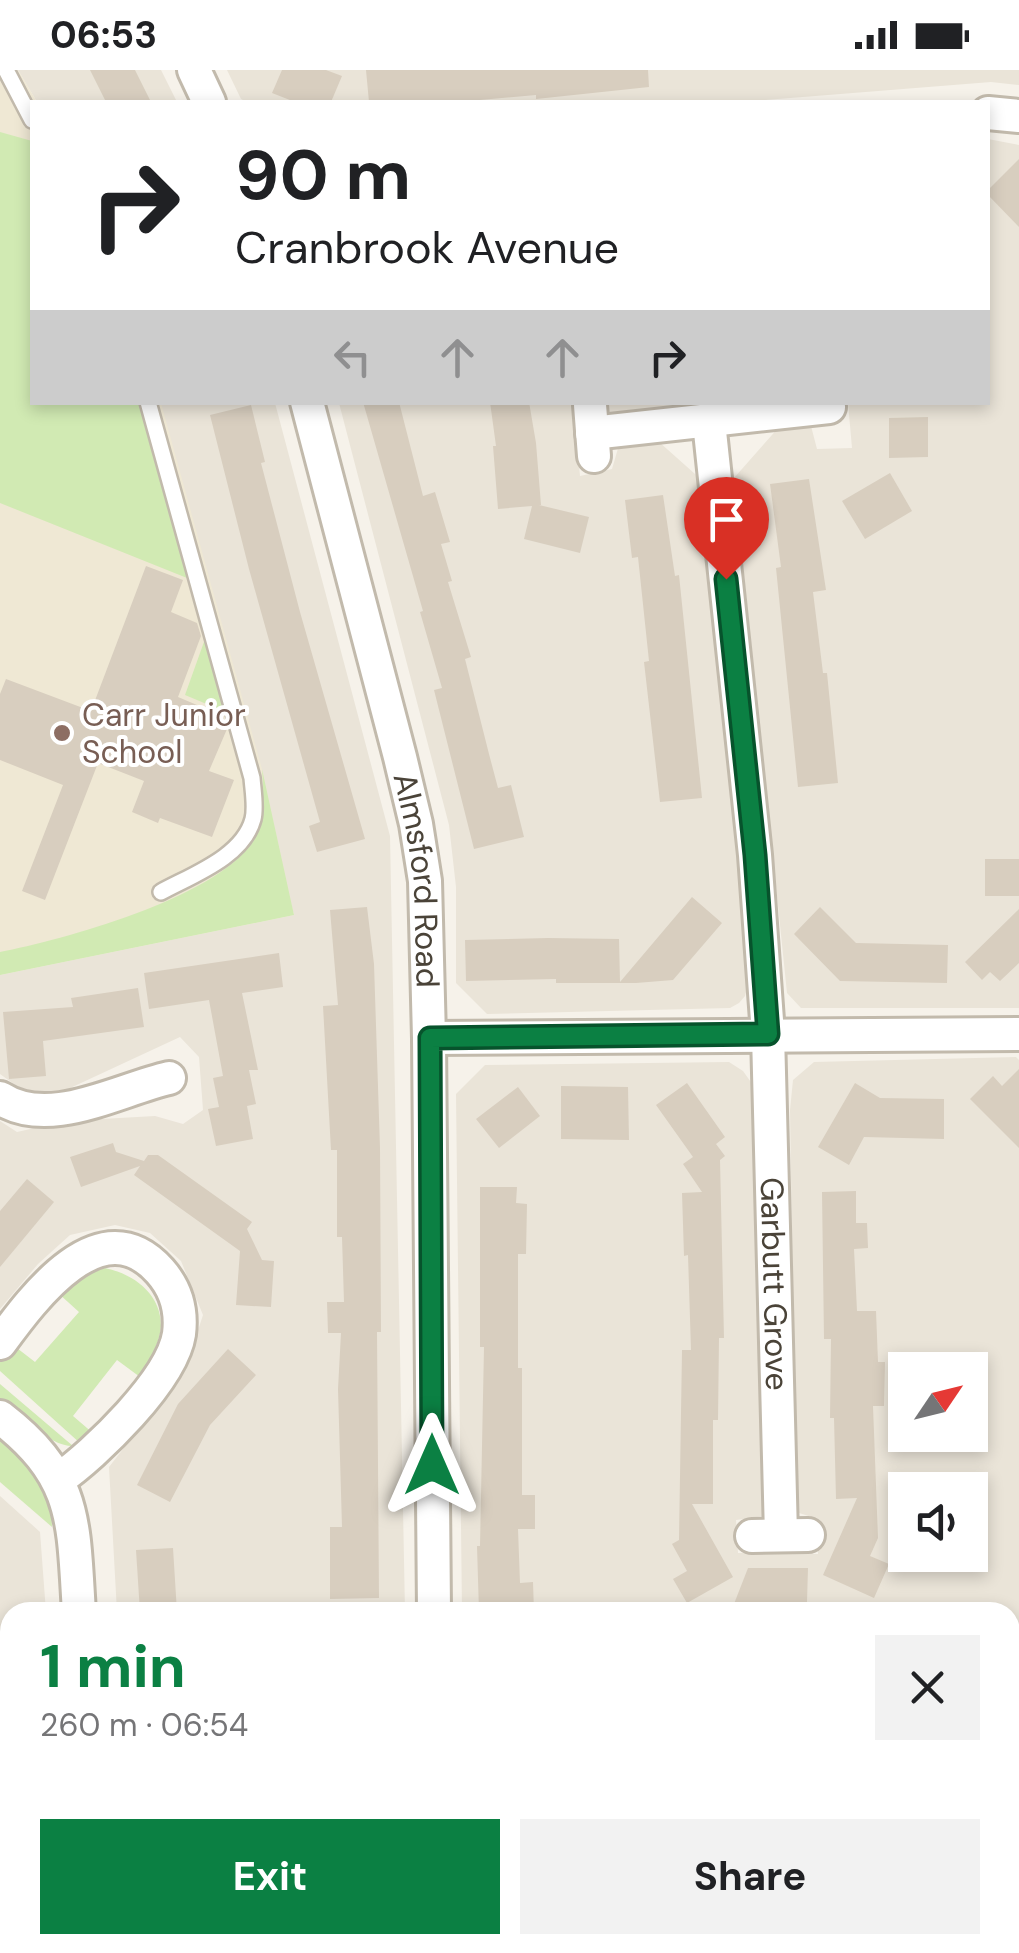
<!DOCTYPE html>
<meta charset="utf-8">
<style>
body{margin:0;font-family:"DM Sans",sans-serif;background:#f2f2f2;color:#202124;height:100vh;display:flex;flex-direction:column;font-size:38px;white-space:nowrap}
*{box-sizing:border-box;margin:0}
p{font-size:32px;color:#757577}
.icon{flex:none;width:55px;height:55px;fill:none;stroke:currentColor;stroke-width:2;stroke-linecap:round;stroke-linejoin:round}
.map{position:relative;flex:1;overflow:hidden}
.details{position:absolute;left:0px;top:1532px;width:1020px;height:352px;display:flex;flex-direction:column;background:#fff;border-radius:30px 30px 0 0;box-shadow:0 5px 15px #0003}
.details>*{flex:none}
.guide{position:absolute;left:30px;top:30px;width:960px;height:305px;border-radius:0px;box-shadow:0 5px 15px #0003;background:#fff;color:#202124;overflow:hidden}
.needle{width:65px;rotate:55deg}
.fabs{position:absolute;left:888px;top:1282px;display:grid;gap:20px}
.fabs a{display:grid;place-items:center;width:100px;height:100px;border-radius:0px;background:#fff;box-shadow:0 5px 15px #0003;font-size:50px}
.pin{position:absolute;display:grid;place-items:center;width:85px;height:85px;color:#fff;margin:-102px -42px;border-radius:50% 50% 50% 0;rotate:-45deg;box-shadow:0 0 10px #0007}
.pin .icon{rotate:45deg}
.me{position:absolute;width:110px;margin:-55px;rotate:0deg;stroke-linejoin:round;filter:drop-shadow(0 0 8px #0008)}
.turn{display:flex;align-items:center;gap:35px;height:210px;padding:0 40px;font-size:45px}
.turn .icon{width:130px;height:130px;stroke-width:2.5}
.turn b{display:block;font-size:70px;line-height:85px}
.lanes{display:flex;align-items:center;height:95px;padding:0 40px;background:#0003;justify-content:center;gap:50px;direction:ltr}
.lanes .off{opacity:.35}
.round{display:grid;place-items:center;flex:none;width:105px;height:105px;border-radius:0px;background:#f2f2f2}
.summary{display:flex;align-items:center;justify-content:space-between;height:170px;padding:0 40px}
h1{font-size:60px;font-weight:700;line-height:75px;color:#0b8043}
.cta{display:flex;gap:20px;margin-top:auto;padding:20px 40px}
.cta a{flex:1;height:115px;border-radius:0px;background:#0b8043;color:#fff;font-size:40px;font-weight:700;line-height:115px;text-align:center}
.cta a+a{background:#f2f2f2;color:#202124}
.status{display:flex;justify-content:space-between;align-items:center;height:70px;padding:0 50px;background:#fff;direction:ltr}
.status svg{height:28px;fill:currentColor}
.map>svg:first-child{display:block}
</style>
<div class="status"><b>06:53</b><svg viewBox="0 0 49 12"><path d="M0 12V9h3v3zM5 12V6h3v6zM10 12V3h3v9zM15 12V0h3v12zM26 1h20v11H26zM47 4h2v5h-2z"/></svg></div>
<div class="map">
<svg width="1019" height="1883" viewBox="0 0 1019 1883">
<rect width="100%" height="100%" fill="#f6f2ea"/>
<g fill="#eae4d8" fill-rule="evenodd">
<path d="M18,0H161L177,32H37Z"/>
<path d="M227,0H1019V15L991,12L741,32H247L241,29Z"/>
<path d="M988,69L1019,75V938H801L787,923L734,408L779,357L811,356L817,379L852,378L848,333L988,332Z"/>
<path d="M159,333H275L390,766L405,1542H117L109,1397L185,1300L203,1245L181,1191L150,1163L115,1155L70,1165L38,1194L0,1239V1051L17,1062L66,1051L155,1046L183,1054L203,1040L199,987L180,967L53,1026L18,1017L0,1004V905L294,845Z"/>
<path d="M339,333H573L580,406L612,399L619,375L658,371L704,412L749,910L745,926L739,933L730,938L487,944L456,913V817L449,755Z"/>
<path d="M600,333H749L609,344L601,340Z"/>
<path d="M1016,987L1019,990V1623L1010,1626V1542H462L456,1024L485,995L729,992L743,1001L753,1015L764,1446L736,1450L738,1483L818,1484V1449L796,1442L790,1040L793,1010L814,992ZM905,1300H970V1365H905ZM905,1420H970V1485H905Z"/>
<path d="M0,1426L40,1462L46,1542H10V1875H69L70,1883H0Z"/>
<path d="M1019,1686V1883H471L474,1875H1010V1690Z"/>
<path d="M135,1875H411V1883H136Z"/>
</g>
<path fill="#efe8d4" d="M0,0H18L37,32H32V332L161,333L262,699L294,845L0,905Z"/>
<g fill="#d1eab3">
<path d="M0,62L32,71V332L141,333L192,510L0,433Z"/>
<path d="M205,569L228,643L185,625Z"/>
<path d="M262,699L294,845L0,905V882C62,870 215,828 250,774C264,751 264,725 262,699Z"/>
<path d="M105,1198C133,1204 161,1223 161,1256C160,1274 148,1292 140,1307L117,1290L73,1346L94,1364L81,1374L0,1301V1289L13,1275L35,1292L79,1242L58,1223L86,1203Z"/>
<path d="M0,1314L73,1376C46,1376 25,1344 0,1330Z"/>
<path d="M0,1363L14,1374L51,1429L52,1457L0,1412Z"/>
</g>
<g fill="#d8cebf">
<path d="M90,0H135L151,32H106Z"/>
<path d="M282,0H326L342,6L331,32H295L272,23Z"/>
<path d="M366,0H648L649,17L536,29V25L458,32H369Z"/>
<path d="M1019,89V157L988,125V120Z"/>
<path d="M363,332H399L423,426L435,422L450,472L441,474L452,511L448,512L471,587L465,589L489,684L498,718L511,715L524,767L474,779L434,620L442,618L420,542L423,541Z"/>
<path d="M490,332H529L536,373L541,435H539L589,447L580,483L524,469L532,436L498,439L493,376H496Z"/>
<path d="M251,335L265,392L261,393L300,542L365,769L317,782L309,756L320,752L249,499L210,345Z"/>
<path d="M928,347V387L889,388V348Z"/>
<path d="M890,403L912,441L865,469L842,431Z"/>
<path d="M809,409L826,520L813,522L823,603H827L838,713L798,717L776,498L781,497L770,414Z"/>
<path d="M663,425L675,506L679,505L702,728L660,732L644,592L649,591L638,487L632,488L625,430Z"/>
<path d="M146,496L183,510L171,542L197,553L201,566L178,627L223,646L227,659L209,701L234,710L212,767L160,748L158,753L132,742L144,711L98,693L45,830L22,821L63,715L0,690V624L6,609L91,641Z"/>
<rect x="985" y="789" width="34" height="37"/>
<path d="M692,827L722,853L673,910L636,913H556V909L466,911L465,870L548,868L619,869L620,912Z"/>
<path d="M367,837L374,894L380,1078L381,1262H377L379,1528L330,1529V1457H342L338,1319L341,1263H328L327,1232H344L342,1167H337V1080H331L323,936L338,935L330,840Z"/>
<path d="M820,837L856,873L948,875L947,913L840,911L794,864Z"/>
<path d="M1019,839V893L1000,911L990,902L982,910L965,892Z"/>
<path d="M279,883L283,917L242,923L258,1000H249L256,1034L247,1036L253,1069L216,1076L208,1039L219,1037L213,1008L223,1006L209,930L149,939L144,903Z"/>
<path d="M138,918L144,957L43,971L46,1006L9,1009L3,942L73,937L71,928Z"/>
<path d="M1019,999V1078L970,1029L993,1006L1002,1016Z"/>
<path d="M687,1013L725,1067L716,1074L725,1086L720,1090L724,1268H719L718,1350H713V1434H692L733,1507L687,1533L673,1509L687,1501L672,1474L679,1470L682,1280H691L688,1185L684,1186L682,1123L702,1122L683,1094L693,1087L656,1035Z"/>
<path d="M855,1013L880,1028L944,1029V1069L864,1067L849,1095L818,1077Z"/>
<path d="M561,1016L628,1017L629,1070L561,1069Z"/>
<path d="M518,1017L540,1046L499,1078L476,1049Z"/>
<path d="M113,1073L116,1082L144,1091L148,1085H158L252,1152L247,1159L262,1190L274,1191L271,1237L236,1235L240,1181L134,1105L140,1096L81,1117L70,1087Z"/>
<path d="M27,1109L54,1132L0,1197V1141Z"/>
<path d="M480,1117H517L516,1133L527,1134L526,1184H518V1298H522V1425H535V1459H518L520,1513L533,1512L534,1542H479L477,1476H480L484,1277H480Z"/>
<path d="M856,1121V1153H867L868,1178L854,1179L857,1241H876L878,1292H885L884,1336H873L878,1468L870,1486L889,1494L874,1528L823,1505L857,1428L836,1429L834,1348H830L831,1269H824L822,1122Z"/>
<path d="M228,1279L256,1305L210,1355L170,1432L137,1415L178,1334Z"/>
<path d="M173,1478L177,1542H140L136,1480Z"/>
<path d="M748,1498H808L807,1532L732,1539Z"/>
</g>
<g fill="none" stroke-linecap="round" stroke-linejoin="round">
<defs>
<g id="service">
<path d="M6,0L32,50"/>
<path d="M148,332L252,708C253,721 256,737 253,749C243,787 192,805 161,822"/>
</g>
<g id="minor">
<path d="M194,0L209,32"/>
<path d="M988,43L1019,46"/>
<path id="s1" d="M307,332L400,687L416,754L425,811L429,968L434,1542"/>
<path d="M590,335L594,386"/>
<path id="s2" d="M709,352L755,785L768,964L781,1465"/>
<path d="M592,363L829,337"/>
<path d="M429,968L1019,964"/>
<path d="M0,1028C49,1060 117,1020 169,1008"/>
<path d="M0,1273C33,1228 101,1135 160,1201C176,1219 182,1240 179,1264C172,1310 95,1384 59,1409"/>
<path d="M0,1347C78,1407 73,1452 79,1542"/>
<path d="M752,1466L808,1465"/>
<path d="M1010,1661L1019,1657"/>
<path d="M100,1875V1883"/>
<path d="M441,1875L442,1883"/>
</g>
</defs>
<use href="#service" stroke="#c2baac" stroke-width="20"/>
<use href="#minor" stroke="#c2baac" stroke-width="38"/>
<use href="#service" stroke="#fff" stroke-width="15"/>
<use href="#minor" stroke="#fff" stroke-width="32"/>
</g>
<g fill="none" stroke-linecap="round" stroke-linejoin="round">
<defs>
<path id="route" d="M432,1395L430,968L768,964L755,785L726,509"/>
</defs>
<use href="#route" stroke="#07532c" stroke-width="25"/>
<use href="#route" stroke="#0b8043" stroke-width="18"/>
</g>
<circle fill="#8d6e63" stroke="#fff" stroke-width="4" cx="62" cy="663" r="10"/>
<g text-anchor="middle" stroke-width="8" stroke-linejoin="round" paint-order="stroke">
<g font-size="32" fill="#785e54" stroke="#fff" text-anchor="start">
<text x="82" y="656">Carr Junior<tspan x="82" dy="37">School</tspan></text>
</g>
<g font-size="32" fill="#4a4338" stroke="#fff">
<text dy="11" stroke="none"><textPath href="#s1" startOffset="492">Almsford Road</textPath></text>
<text dy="11" stroke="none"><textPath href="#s2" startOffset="865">Garbutt Grove</textPath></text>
</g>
</g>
</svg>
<div class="fabs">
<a><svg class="needle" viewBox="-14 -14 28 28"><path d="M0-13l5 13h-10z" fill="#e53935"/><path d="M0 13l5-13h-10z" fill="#757577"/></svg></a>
<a><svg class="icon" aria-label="sound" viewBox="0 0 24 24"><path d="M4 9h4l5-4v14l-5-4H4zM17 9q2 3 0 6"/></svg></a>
</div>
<div class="pin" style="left:726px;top:509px;background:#d93025"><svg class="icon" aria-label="arrive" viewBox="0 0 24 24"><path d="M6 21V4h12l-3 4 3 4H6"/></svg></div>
<svg class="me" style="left:432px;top:1395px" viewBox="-20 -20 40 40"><path d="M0-17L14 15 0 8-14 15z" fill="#0b8043" stroke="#fff" stroke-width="4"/></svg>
<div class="guide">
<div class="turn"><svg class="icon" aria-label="right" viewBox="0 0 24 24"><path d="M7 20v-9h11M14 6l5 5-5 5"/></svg><div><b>90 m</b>Cranbrook Avenue</div></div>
<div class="lanes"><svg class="icon off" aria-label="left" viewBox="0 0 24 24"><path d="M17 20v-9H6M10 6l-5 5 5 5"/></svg><svg class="icon off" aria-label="ahead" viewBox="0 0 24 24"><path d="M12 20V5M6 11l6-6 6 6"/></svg><svg class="icon off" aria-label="ahead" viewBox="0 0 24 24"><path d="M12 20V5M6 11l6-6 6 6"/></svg><svg class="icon" aria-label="right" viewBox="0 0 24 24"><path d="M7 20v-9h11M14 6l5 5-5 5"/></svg></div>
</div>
<section class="details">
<div class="summary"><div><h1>1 min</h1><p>260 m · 06:54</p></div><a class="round"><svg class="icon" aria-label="close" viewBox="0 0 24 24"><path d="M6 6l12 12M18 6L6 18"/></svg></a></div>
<div class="cta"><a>Exit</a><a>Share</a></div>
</section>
</div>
